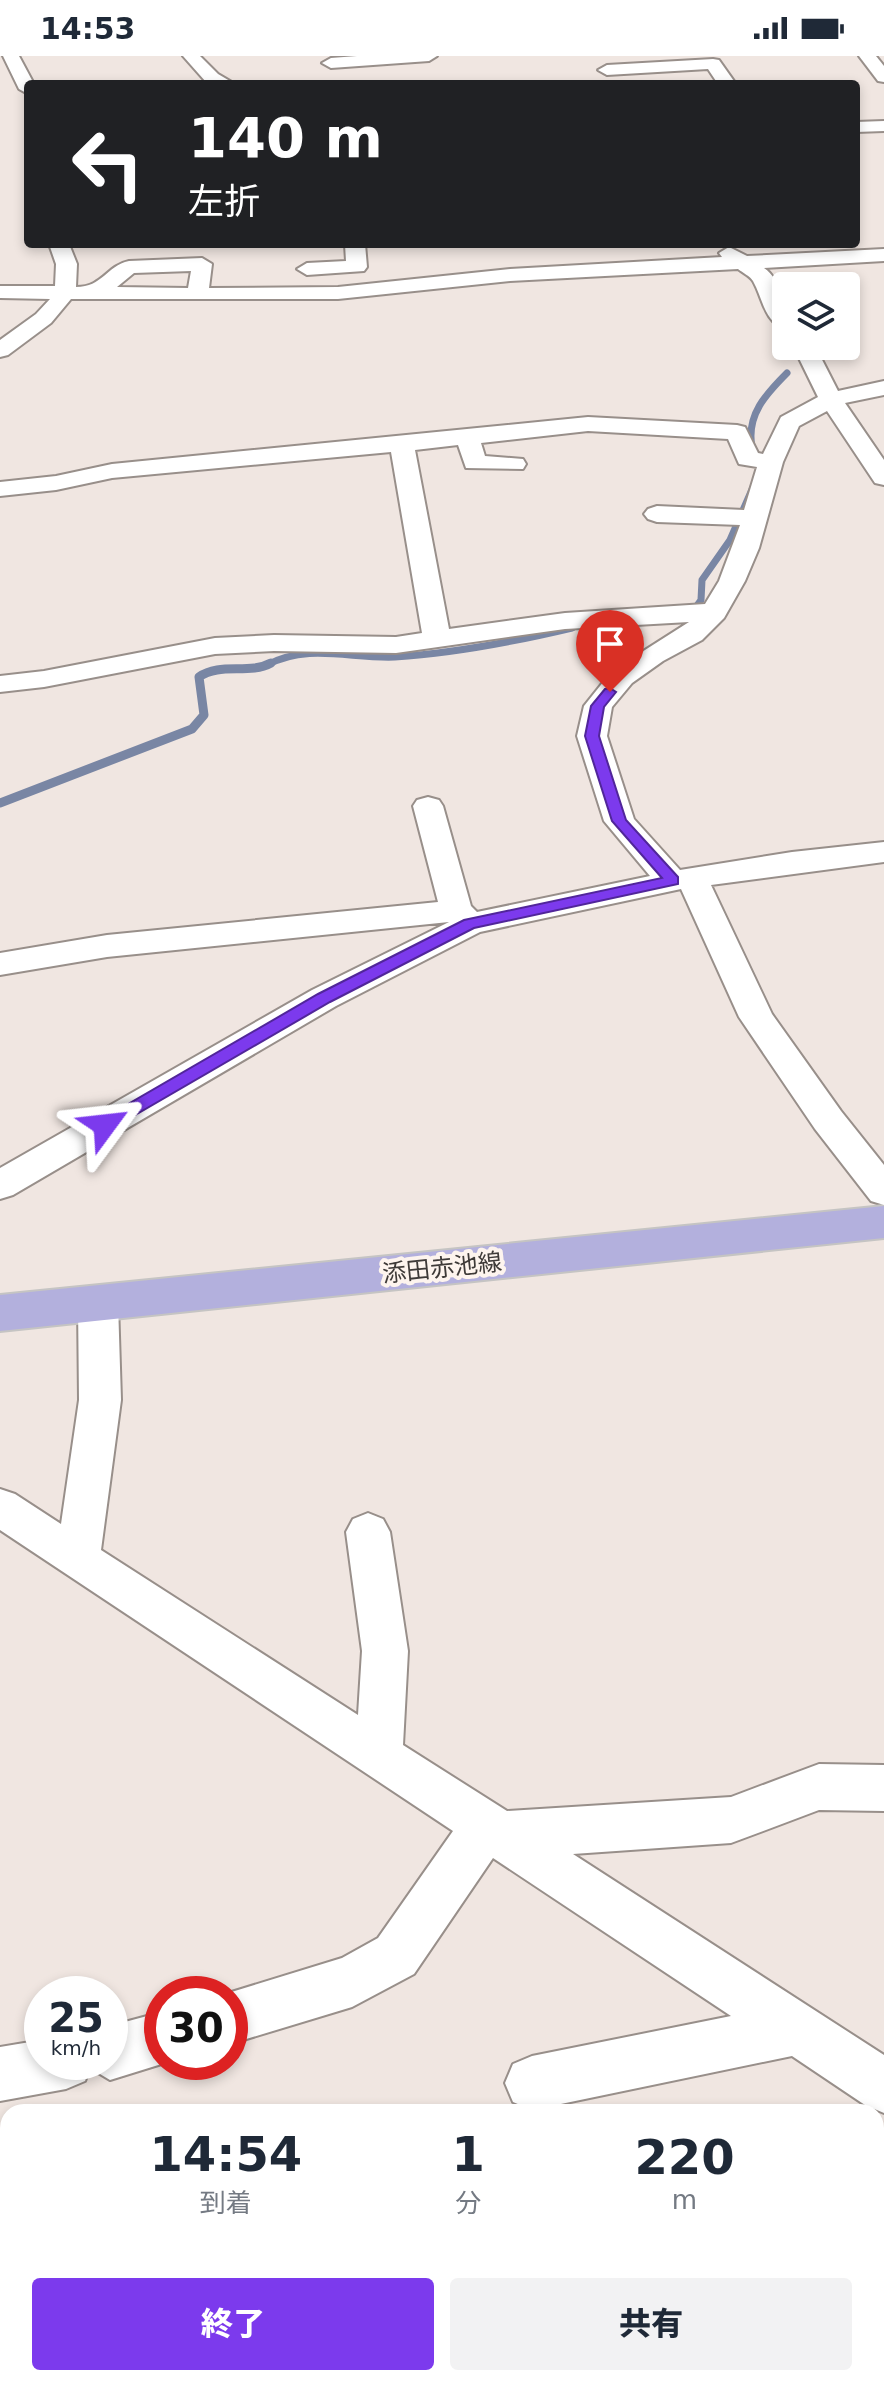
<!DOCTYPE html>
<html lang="ja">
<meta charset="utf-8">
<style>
body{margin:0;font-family:"DejaVu Sans","Noto Sans JP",sans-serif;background:#f2f2f3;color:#1f2937;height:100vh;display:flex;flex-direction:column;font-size:30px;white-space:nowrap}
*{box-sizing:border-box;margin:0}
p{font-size:26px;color:#747a83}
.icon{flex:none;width:44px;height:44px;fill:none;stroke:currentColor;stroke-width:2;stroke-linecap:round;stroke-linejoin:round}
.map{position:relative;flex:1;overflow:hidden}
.sheet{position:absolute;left:0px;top:2048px;width:884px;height:282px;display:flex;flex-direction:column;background:#fff;border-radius:24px 24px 0 0;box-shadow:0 4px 12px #0003}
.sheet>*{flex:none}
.hud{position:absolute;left:24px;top:24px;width:836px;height:168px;border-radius:8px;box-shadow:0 4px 12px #0003;background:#202124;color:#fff;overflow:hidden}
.fabs{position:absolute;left:772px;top:216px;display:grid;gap:16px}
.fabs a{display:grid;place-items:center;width:88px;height:88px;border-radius:8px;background:#fff;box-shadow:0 4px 12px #0003;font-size:40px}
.speed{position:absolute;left:24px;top:1920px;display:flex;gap:16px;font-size:40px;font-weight:700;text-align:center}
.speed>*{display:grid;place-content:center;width:104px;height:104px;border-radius:50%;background:#fff;box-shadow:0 4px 12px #0003;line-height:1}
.speed small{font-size:20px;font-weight:400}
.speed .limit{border:12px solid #d22;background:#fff;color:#111}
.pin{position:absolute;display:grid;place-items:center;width:68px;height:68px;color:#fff;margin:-82px -34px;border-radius:50% 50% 50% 0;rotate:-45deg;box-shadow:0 0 8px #0007}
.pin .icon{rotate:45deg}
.me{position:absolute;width:88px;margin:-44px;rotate:60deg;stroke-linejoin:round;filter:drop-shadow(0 0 6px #0008)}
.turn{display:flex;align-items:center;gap:28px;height:168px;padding:0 32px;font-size:36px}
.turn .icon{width:104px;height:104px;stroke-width:2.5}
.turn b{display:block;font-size:56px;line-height:68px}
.eta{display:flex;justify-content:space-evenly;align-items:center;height:136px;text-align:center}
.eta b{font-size:48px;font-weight:800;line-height:56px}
.action{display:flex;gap:16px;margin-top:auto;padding:16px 32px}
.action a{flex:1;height:92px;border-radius:8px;background:#7c3aed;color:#fff;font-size:32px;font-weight:800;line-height:92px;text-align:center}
.action a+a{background:#f2f2f3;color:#1f2937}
.status{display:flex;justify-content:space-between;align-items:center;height:56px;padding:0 40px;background:#fff;direction:ltr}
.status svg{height:22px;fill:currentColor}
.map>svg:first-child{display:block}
</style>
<div class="status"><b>14:53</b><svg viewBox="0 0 49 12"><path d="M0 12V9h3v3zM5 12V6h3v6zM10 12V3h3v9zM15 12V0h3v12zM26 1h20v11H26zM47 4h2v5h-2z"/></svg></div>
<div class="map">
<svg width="884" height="2329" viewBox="0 0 884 2329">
<rect width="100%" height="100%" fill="#f0e6e1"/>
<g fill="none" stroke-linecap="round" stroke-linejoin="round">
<g stroke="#7986a4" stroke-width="7">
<path d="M752,391C746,359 766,338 787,317"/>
<path d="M691,558L701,544L702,524L730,484L754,429"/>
<path d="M267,609C308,587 351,603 395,601C456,597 513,586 572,572"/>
</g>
<path stroke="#7986a4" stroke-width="9" d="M0,747L192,673L204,659L199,621C220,606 249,619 271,607"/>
<defs>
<g id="minor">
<path d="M3,0H19L34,28H28V38L19,33Z"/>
<path d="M183,0H200L218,18L235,28L206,26Z"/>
<path d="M357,0H437L429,5L331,12L322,7L331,2Z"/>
<path d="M859,0H876L884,10V26L878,25Z"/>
<path d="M713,3L719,4L736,28H718L708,13L607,19L598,14L607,9Z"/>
<path d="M884,65V75L856,76V66Z"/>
<path d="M49,188H69L77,208L76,231C103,231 106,210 129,205L202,202L212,208L209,232L338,231L510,213L722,201L719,197L729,191L747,200L884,193V205L764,212C781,223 786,253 786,273C764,267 763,242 753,225C750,220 743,217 738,213L510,225L338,243H71L51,267L8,299L0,301V284L36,258L50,243L0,242V230H55L56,208ZM191,215L188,232L117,231L134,217Z"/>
<path d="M345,188H365L367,211L364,215L307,219L297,213L307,207L346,205Z"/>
<path d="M793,290H815L838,335L884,325V339L845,347L884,404V429L875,427L827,355L799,370L783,406L759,492L745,525L724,562L702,584L663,605L632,627L612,651L607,680L634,763L680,814L792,796L884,786V806L711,829L772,958L841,1055L884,1109V1149L871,1145L815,1073L739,961L681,833L480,876L336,950L13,1139L0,1143V1112L312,934L449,866L107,901L0,919V897L107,879L438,846L413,750L417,744L428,741L439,744L443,750L471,850L477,856L650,820L604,765L577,680L584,650L612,615L689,566L565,573L396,597L274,595L215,598L44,631L0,636V620L44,615L215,582L274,579L396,581L422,577L391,396L112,422L56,434L0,440V426L56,420L112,408L588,361L737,369L745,371L758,397L763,398L781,361L818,341ZM588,375L728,383L739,408L757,411L744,454L657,450L648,453L644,458L648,463L657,466L740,469L719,525L705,548L565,557L449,573L415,394L458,389L466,412L523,413L526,408L523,403L485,400L481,387Z"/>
<path d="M98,1232L112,1236L118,1247L121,1344L101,1494L358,1659L362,1595L346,1476L353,1463L368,1457L383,1463L390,1476L408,1595L403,1689L507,1755L731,1741L819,1708L884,1709V1755L819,1754L731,1787L573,1798L884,1999V2057L865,2049L792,2000L532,2054L513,2046L505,2027L513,2008L532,2000L731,1960L493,1802L414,1918L352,1951L230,1988V1938H225L342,1902L378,1882L453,1775L0,1474V1433L15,1438L61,1468L79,1344L78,1247L84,1236Z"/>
<path d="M162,1956V2006H168L110,2024L90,2012L85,2025L66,2033L0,2045V1991L42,1984V2006H110V1970Z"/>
<path d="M884,2133V2189L876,2191V2135Z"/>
</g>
<path id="major" d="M884,1150V1182L0,1275V1239Z"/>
</defs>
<use href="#minor" stroke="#988f8a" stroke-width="4"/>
<use href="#major" stroke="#c5c4c3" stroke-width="4"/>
<use href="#minor" fill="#fff" fill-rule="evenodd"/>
<use href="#major" fill="#b3b0dd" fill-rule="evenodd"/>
</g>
<path fill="#7c3aed" stroke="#51269a" stroke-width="2" d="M610,632L616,636L604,651L599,680L626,764L678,821V828L474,872L330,946L111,1073H99L97,1069L99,1065L318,938L464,864L662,822L612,765L585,680L591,650L605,633Z"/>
<g text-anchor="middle" stroke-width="8" stroke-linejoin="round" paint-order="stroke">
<g font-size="24" fill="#3e3a38" stroke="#fdf4ee">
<text transform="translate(442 1212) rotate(-6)" y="8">添田赤池線</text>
</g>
</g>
</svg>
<div class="fabs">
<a><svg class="icon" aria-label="layers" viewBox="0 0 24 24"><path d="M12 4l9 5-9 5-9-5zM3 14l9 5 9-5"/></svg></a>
</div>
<div class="speed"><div>25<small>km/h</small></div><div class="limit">30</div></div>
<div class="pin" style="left:610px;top:636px;background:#d93025"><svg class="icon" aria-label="arrive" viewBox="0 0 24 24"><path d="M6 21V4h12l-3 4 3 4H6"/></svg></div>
<svg class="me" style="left:105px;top:1069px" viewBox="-20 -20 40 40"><path d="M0-17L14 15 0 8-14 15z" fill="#7c3aed" stroke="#fff" stroke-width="4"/></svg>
<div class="hud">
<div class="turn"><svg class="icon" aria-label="left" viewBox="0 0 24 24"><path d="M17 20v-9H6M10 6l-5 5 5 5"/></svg><div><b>140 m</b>左折</div></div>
</div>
<section class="sheet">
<div class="eta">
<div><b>14:54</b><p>到着</p></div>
<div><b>1</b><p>分</p></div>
<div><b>220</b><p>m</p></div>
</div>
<div class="action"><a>終了</a><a>共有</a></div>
</section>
</div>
